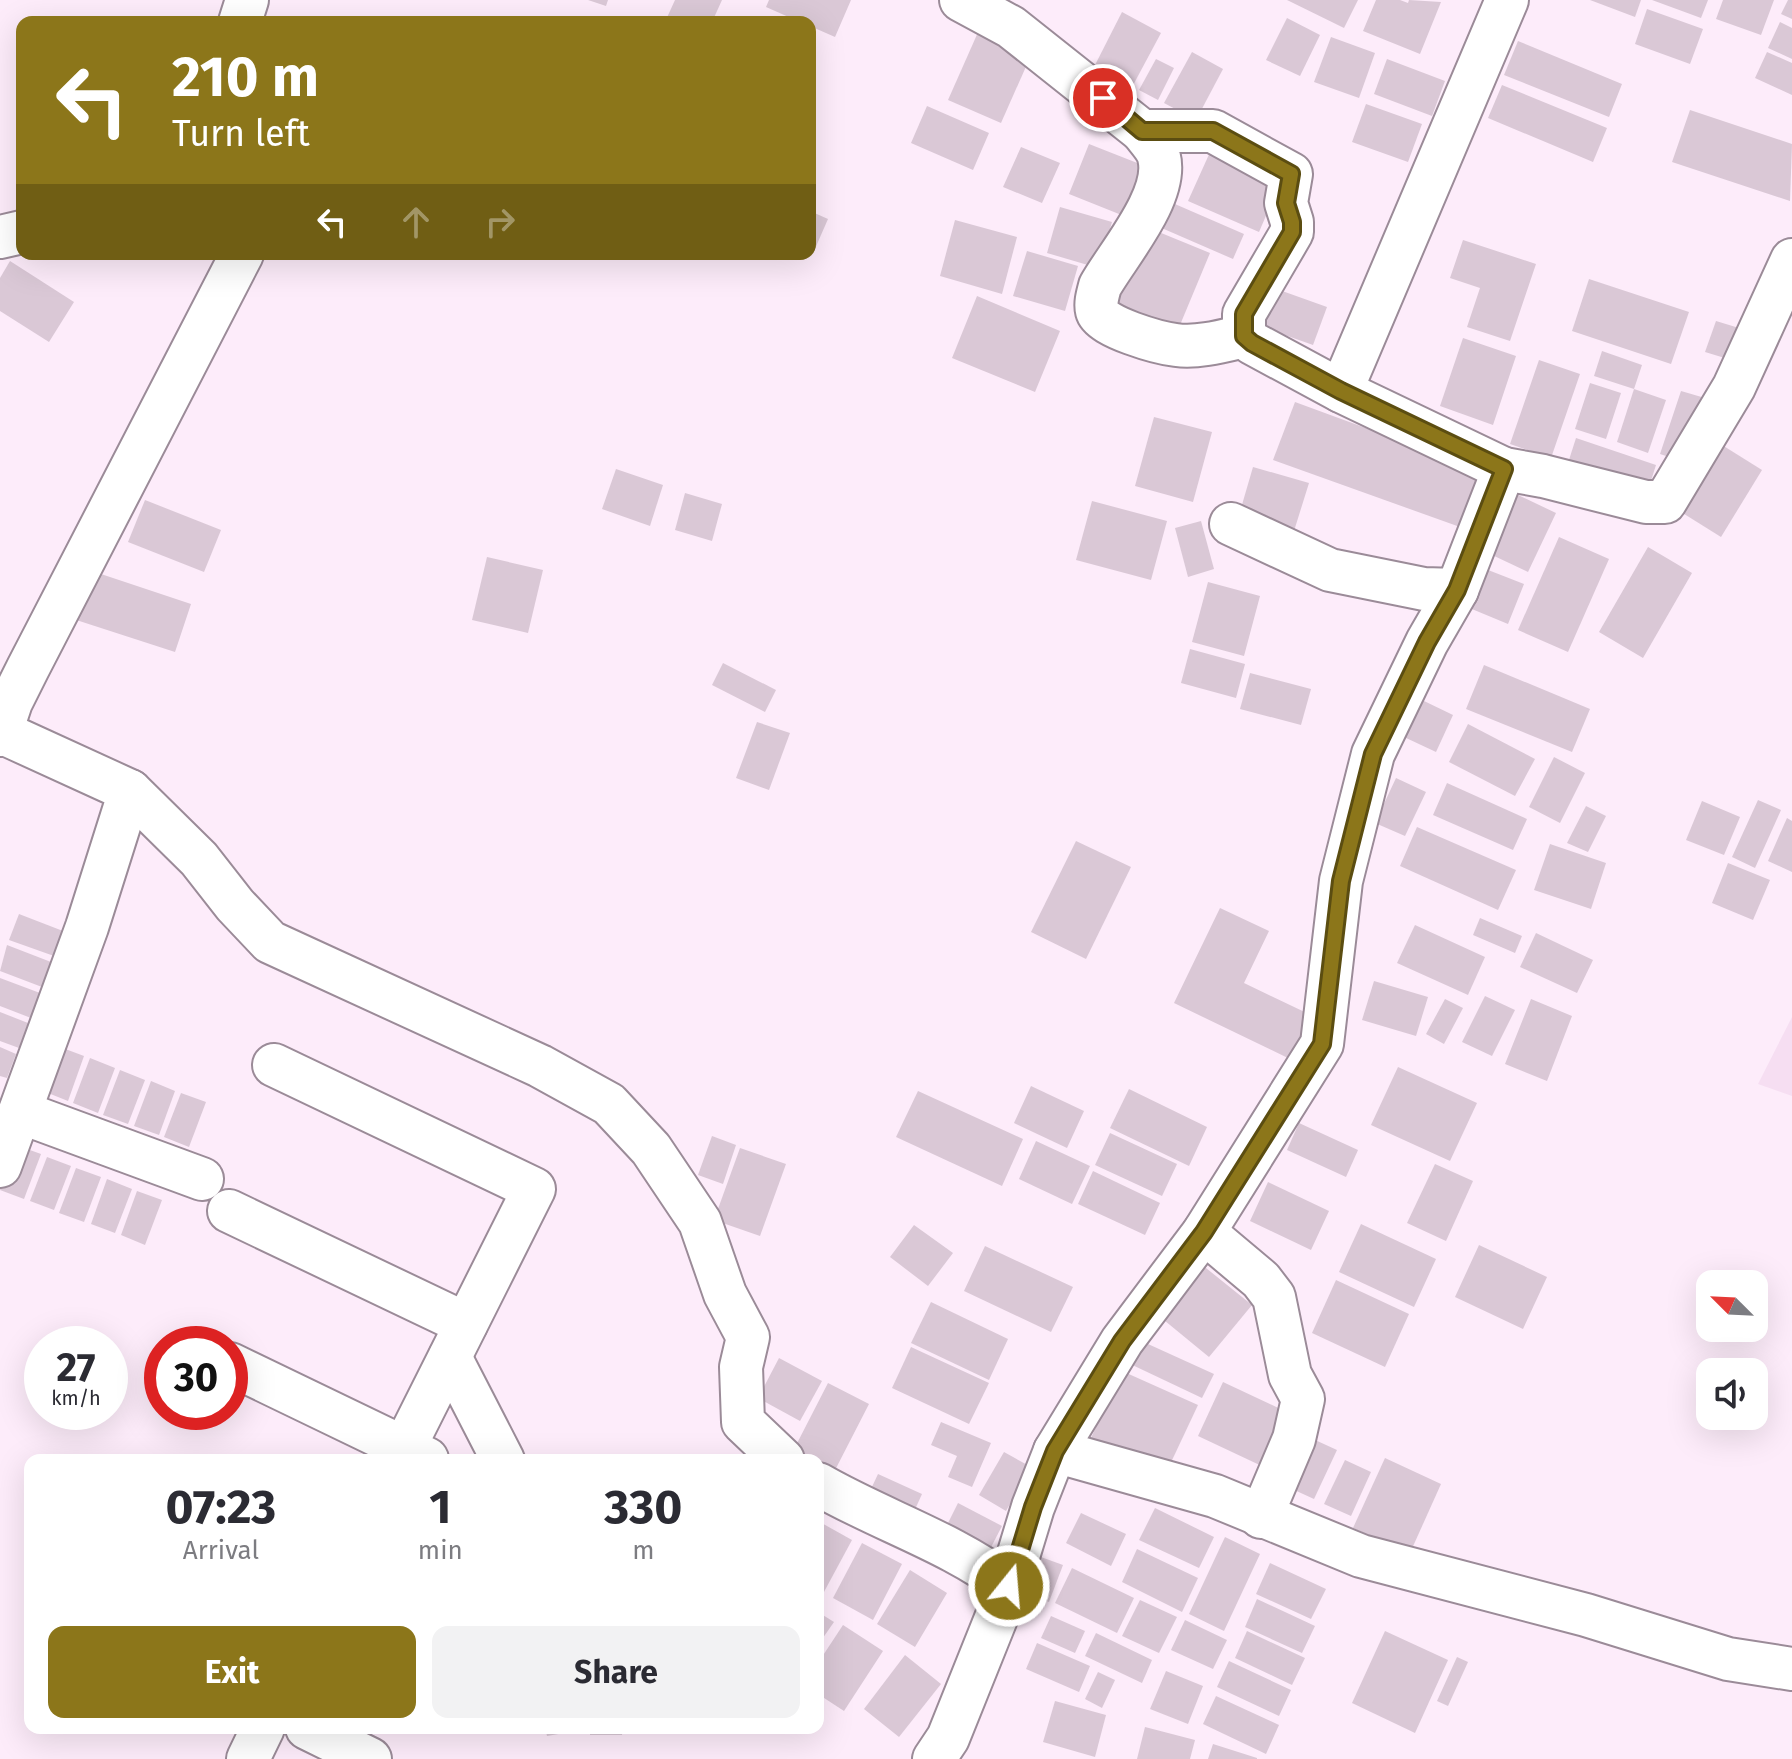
<!DOCTYPE html>
<style>
body{margin:0;font-family:"Fira Sans",sans-serif;background:#f2f2f3;color:#2b2b33;height:100vh;display:flex;flex-direction:column;font-size:30px;white-space:nowrap}
*{box-sizing:border-box;margin:0}
p{font-size:26px;color:#7c7c81}
.icon{flex:none;width:44px;height:44px;fill:none;stroke:currentColor;stroke-width:2;stroke-linecap:round;stroke-linejoin:round}
.map{position:relative;flex:1;overflow:hidden}
.drawer{position:absolute;left:24px;top:1454px;width:800px;height:280px;display:flex;flex-direction:column;background:#fff;border-radius:16px;box-shadow:0 8px 32px #0002}
.drawer>*{flex:none}
.guide{position:absolute;left:16px;top:16px;width:800px;height:244px;border-radius:16px;box-shadow:0 8px 32px #0002;background:#8c761a;color:#fff;overflow:hidden}
.needle{width:52px;rotate:294deg}
.controls{position:absolute;left:1696px;top:1270px;display:grid;gap:16px}
.controls a{display:grid;place-items:center;width:72px;height:72px;border-radius:16px;background:#fff;box-shadow:0 8px 32px #0002;font-size:40px}
.speed{position:absolute;left:24px;top:1326px;display:flex;gap:16px;font-size:40px;font-weight:700;text-align:center}
.speed>*{display:grid;place-content:center;width:104px;height:104px;border-radius:50%;background:#fff;box-shadow:0 8px 32px #0002;line-height:1}
.speed small{font-size:20px;font-weight:400}
.speed .limit{border:12px solid #d22;background:#fff;color:#111}
.pin{position:absolute;display:grid;place-items:center;width:68px;height:68px;color:#fff;margin:-34px;border:4px solid #fff;border-radius:50%;box-shadow:0 2px 8px #0007}
.me{position:absolute;width:88px;margin:-44px;rotate:17deg;stroke-linejoin:round;filter:drop-shadow(0 0 6px #0008)}
.turn{display:flex;align-items:center;gap:28px;height:168px;padding:0 24px;font-size:36px}
.turn .icon{width:104px;height:104px;stroke-width:2.5}
.turn b{display:block;font-size:56px;line-height:68px}
.lanes{display:flex;align-items:center;height:76px;padding:0 24px;background:#0003;justify-content:center;gap:40px;direction:ltr}
.lanes .off{opacity:.35}
.eta{display:flex;justify-content:space-evenly;align-items:center;height:136px;text-align:center}
.eta b{font-size:48px;font-weight:700;line-height:56px}
.button{display:flex;gap:16px;margin-top:auto;padding:16px 24px}
.button a{flex:1;height:92px;border-radius:16px;background:#8c761a;color:#fff;font-size:32px;font-weight:700;line-height:92px;text-align:center}
.button a+a{background:#f2f2f3;color:#2b2b33}
.map>svg:first-child{display:block}
</style>
<div class="map">
<svg width="1792" height="1759" viewBox="0 0 1792 1759">
<rect width="100%" height="100%" fill="#fdecfa"/>
<path fill="#f6def2" d="M1792,1017V1096L1758,1084Z"/>
<g fill="#dac8d6">
<path d="M588,0H608L606,6Z"/>
<path d="M675,0H722L712,22H665Z"/>
<path d="M769,0H851L835,37L810,26V22H800L766,7Z"/>
<path d="M1287,0H1358L1344,28Z"/>
<path d="M1376,0H1400L1408,3L1409,0L1441,2L1420,54L1363,31Z"/>
<path d="M1590,0H1641L1635,17Z"/>
<path d="M1652,0H1708L1701,18Z"/>
<path d="M1723,0H1774L1761,35L1716,19Z"/>
<path d="M1788,0H1792V19L1781,14Z"/>
<path d="M1647,9L1703,29L1690,64L1635,44Z"/>
<path d="M1122,12L1161,33L1131,89L1093,69Z"/>
<path d="M1287,18L1320,35L1300,76L1266,60Z"/>
<path d="M1780,22L1792,28V59L1768,48Z"/>
<path d="M979,30L1032,53L1001,123L948,100Z"/>
<path d="M1331,37L1375,53L1359,98L1314,82Z"/>
<path d="M1518,41L1622,84L1609,117L1504,75Z"/>
<path d="M1192,52L1223,69L1196,120L1164,103Z"/>
<path d="M1767,52L1792,63V95L1755,78Z"/>
<path d="M1156,59L1174,68L1158,100L1139,90Z"/>
<path d="M1387,59L1445,81L1432,116L1374,94Z"/>
<path d="M1502,85L1607,128L1593,162L1488,118Z"/>
<path d="M1366,104L1422,124L1408,162L1352,142Z"/>
<path d="M927,106L989,133L973,170L911,143Z"/>
<path d="M1690,110L1792,144L1790,201L1672,162Z"/>
<path d="M1089,144L1150,168L1129,218L1069,194Z"/>
<path d="M1021,147L1060,163L1042,203L1003,187Z"/>
<path d="M1211,150L1281,181L1259,232L1188,201Z"/>
<path d="M1168,201L1244,234L1233,259L1157,226Z"/>
<path d="M1060,207L1112,222L1098,268L1047,253Z"/>
<path d="M810,211L828,219L814,251L810,249Z"/>
<path d="M955,220L1017,237L1002,294L940,276Z"/>
<path d="M1149,228L1210,253L1175,337L1114,311Z"/>
<path d="M1463,240L1536,264L1510,341L1467,327L1480,288L1450,278Z"/>
<path d="M1027,251L1078,266L1065,311L1013,296Z"/>
<path d="M10,261L74,302L49,342L0,311V278Z"/>
<path d="M1589,279L1689,312L1671,364L1572,331Z"/>
<path d="M1271,287L1327,307L1313,345L1257,325Z"/>
<path d="M977,296L1060,331L1035,392L952,358Z"/>
<path d="M1716,321L1739,328L1728,359L1705,352Z"/>
<path d="M1463,338L1516,356L1493,425L1440,406Z"/>
<path d="M1602,351L1642,365L1634,389L1594,376Z"/>
<path d="M1539,360L1580,374L1551,458L1510,444Z"/>
<path d="M1590,383L1621,393L1606,439L1575,429Z"/>
<path d="M1634,389L1666,400L1648,453L1617,442Z"/>
<path d="M1681,391L1705,398L1684,462L1660,454Z"/>
<path d="M1295,402L1480,470L1460,527L1273,460Z"/>
<path d="M1154,417L1212,432L1193,502L1135,486Z"/>
<path d="M1576,438L1656,465L1648,490L1568,463Z"/>
<path d="M1722,445L1762,470L1721,537L1681,512Z"/>
<path d="M1253,467L1309,483L1294,531L1239,515Z"/>
<path d="M616,469L663,485L650,526L602,509Z"/>
<path d="M685,493L722,504L712,541L675,530Z"/>
<path d="M1518,495L1556,513L1528,572L1490,554Z"/>
<path d="M145,500L221,530L204,572L128,542Z"/>
<path d="M1092,501L1167,521L1151,580L1076,560Z"/>
<path d="M1201,521L1214,569L1188,577L1175,528Z"/>
<path d="M1559,537L1609,559L1568,652L1518,630Z"/>
<path d="M1648,547L1692,573L1643,658L1599,632Z"/>
<path d="M487,557L543,570L528,633L472,620Z"/>
<path d="M83,568L191,604L175,652L67,617Z"/>
<path d="M1483,568L1524,584L1508,624L1467,607Z"/>
<path d="M1208,582L1260,596L1244,656L1192,642Z"/>
<path d="M1190,649L1245,664L1236,698L1181,683Z"/>
<path d="M723,663L776,690L765,712L712,685Z"/>
<path d="M1484,665L1590,709L1572,752L1466,709Z"/>
<path d="M1250,673L1311,689L1301,725L1240,709Z"/>
<path d="M1422,700L1453,715L1436,752L1404,737Z"/>
<path d="M757,722L790,733L769,790L736,778Z"/>
<path d="M1468,724L1535,759L1515,796L1449,762Z"/>
<path d="M1554,757L1585,773L1560,823L1529,807Z"/>
<path d="M1396,778L1426,792L1405,836L1375,823Z"/>
<path d="M1447,783L1527,819L1513,850L1433,815Z"/>
<path d="M1758,800L1781,810L1755,868L1732,857Z"/>
<path d="M1702,801L1740,817L1724,855L1686,840Z"/>
<path d="M1586,806L1606,816L1588,852L1567,843Z"/>
<path d="M1787,818L1792,821V872L1768,861Z"/>
<path d="M1417,827L1516,870L1498,910L1400,866Z"/>
<path d="M1076,841L1131,867L1086,959L1031,932Z"/>
<path d="M1550,844L1606,863L1591,909L1534,890Z"/>
<path d="M1728,863L1770,880L1753,920L1712,903Z"/>
<path d="M1220,908L1269,931L1244,983L1313,1016L1292,1060L1174,1003Z"/>
<path d="M19,914L63,931L54,956L9,940Z"/>
<path d="M1480,918L1522,936L1515,953L1473,935Z"/>
<path d="M1415,925L1485,957L1468,995L1397,963Z"/>
<path d="M1536,933L1593,960L1577,993L1520,967Z"/>
<path d="M7,945L51,962L42,987L0,971Z"/>
<path d="M0,978L40,993L31,1018L0,1006Z"/>
<path d="M1374,981L1428,997L1416,1036L1362,1020Z"/>
<path d="M1485,996L1515,1010L1492,1056L1462,1042Z"/>
<path d="M1445,999L1463,1008L1444,1044L1426,1034Z"/>
<path d="M1531,999L1572,1016L1547,1081L1505,1064Z"/>
<path d="M0,1012L28,1023L19,1048L0,1041Z"/>
<path d="M0,1047L16,1054L7,1078L0,1076Z"/>
<path d="M60,1047L84,1056L68,1101L43,1091Z"/>
<path d="M90,1058L115,1068L98,1113L73,1103Z"/>
<path d="M1398,1067L1477,1103L1450,1161L1371,1125Z"/>
<path d="M120,1070L145,1080L128,1124L103,1115Z"/>
<path d="M151,1081L175,1091L159,1135L134,1126Z"/>
<path d="M1031,1086L1084,1111L1067,1148L1014,1123Z"/>
<path d="M1129,1089L1207,1127L1189,1166L1110,1128Z"/>
<path d="M918,1091L1023,1139L1002,1186L896,1137Z"/>
<path d="M181,1093L206,1102L189,1147L164,1137Z"/>
<path d="M1299,1123L1358,1150L1346,1177L1287,1150Z"/>
<path d="M1110,1133L1177,1164L1162,1196L1095,1165Z"/>
<path d="M712,1136L736,1145L723,1184L698,1175Z"/>
<path d="M1036,1141L1090,1166L1072,1204L1019,1179Z"/>
<path d="M16,1145L41,1154L24,1199L0,1190Z"/>
<path d="M740,1148L786,1164L760,1236L714,1220Z"/>
<path d="M47,1157L71,1166L54,1210L30,1201Z"/>
<path d="M1435,1164L1473,1181L1446,1241L1407,1223Z"/>
<path d="M76,1168L101,1177L84,1222L59,1213Z"/>
<path d="M1093,1171L1160,1203L1145,1235L1078,1204Z"/>
<path d="M107,1179L132,1189L115,1233L91,1224Z"/>
<path d="M1268,1182L1329,1211L1311,1250L1250,1221Z"/>
<path d="M137,1191L162,1200L145,1245L121,1235Z"/>
<path d="M1361,1224L1436,1259L1414,1307L1339,1272Z"/>
<path d="M914,1225L953,1253L928,1286L890,1257Z"/>
<path d="M1479,1245L1547,1277L1523,1329L1455,1297Z"/>
<path d="M985,1246L1073,1287L1051,1332L964,1291Z"/>
<path d="M1201,1264L1252,1305L1209,1357L1159,1316Z"/>
<path d="M1336,1280L1409,1314L1385,1367L1312,1333Z"/>
<path d="M931,1302L1008,1339L989,1380L911,1343Z"/>
<path d="M1137,1339L1214,1374L1202,1398L1126,1362Z"/>
<path d="M911,1347L989,1383L969,1424L892,1388Z"/>
<path d="M779,1358L822,1381L800,1421L758,1398Z"/>
<path d="M1122,1371L1198,1405L1166,1473L1091,1438Z"/>
<path d="M1223,1382L1291,1414L1266,1468L1198,1436Z"/>
<path d="M828,1383L869,1404L832,1476L818,1469V1460H801L791,1455Z"/>
<path d="M941,1422L991,1443L972,1487L948,1477L957,1456L931,1445Z"/>
<path d="M1302,1434L1337,1450L1314,1499L1279,1483Z"/>
<path d="M1004,1452L1031,1467L1006,1511L979,1495Z"/>
<path d="M1385,1458L1441,1484L1410,1553L1353,1528Z"/>
<path d="M1345,1460L1371,1472L1351,1516L1324,1504Z"/>
<path d="M878,1474L922,1494L908,1525L864,1504Z"/>
<path d="M958,1503L1002,1526L986,1557L942,1535Z"/>
<path d="M1155,1508L1214,1537L1199,1568L1139,1540Z"/>
<path d="M1081,1513L1126,1534L1111,1566L1066,1543Z"/>
<path d="M818,1521L852,1540L818,1603Z"/>
<path d="M1225,1537L1260,1554L1224,1631L1189,1614Z"/>
<path d="M862,1543L902,1564L873,1620L833,1598Z"/>
<path d="M1137,1549L1198,1578L1182,1612L1122,1582Z"/>
<path d="M1041,1557L1063,1565L1049,1602L1027,1594Z"/>
<path d="M1270,1563L1326,1589L1311,1619L1256,1594Z"/>
<path d="M1072,1568L1134,1598L1117,1633L1055,1603Z"/>
<path d="M910,1570L947,1593L915,1647L877,1624Z"/>
<path d="M1257,1599L1315,1626L1302,1653L1245,1627Z"/>
<path d="M1140,1600L1177,1617L1159,1653L1122,1636Z"/>
<path d="M818,1612L834,1622L818,1645Z"/>
<path d="M1051,1616L1085,1631L1075,1653L1041,1638Z"/>
<path d="M1185,1620L1227,1640L1213,1669L1171,1650Z"/>
<path d="M843,1625L883,1651L844,1711L818,1694V1663Z"/>
<path d="M1247,1631L1305,1658L1292,1685L1235,1658Z"/>
<path d="M1385,1631L1448,1660L1415,1733L1352,1703Z"/>
<path d="M1096,1633L1152,1660L1142,1683L1085,1656Z"/>
<path d="M1037,1643L1090,1666L1079,1692L1026,1669Z"/>
<path d="M905,1655L941,1684L899,1737L864,1709Z"/>
<path d="M1457,1657L1468,1662L1448,1706L1437,1701Z"/>
<path d="M1229,1661L1291,1690L1279,1716L1217,1687Z"/>
<path d="M1166,1671L1203,1686L1188,1724L1150,1709Z"/>
<path d="M1098,1672L1115,1680L1102,1708L1085,1699Z"/>
<path d="M1216,1696L1279,1725L1266,1754L1203,1724Z"/>
<path d="M1055,1701L1106,1715L1095,1757L1043,1742Z"/>
<path d="M1145,1727L1195,1740L1190,1759H1137Z"/>
<path d="M545,1728H570V1732L547,1736Z"/>
<path d="M590,1728H623L622,1735H590Z"/>
<path d="M1213,1744L1257,1758V1759H1208Z"/>
</g>
<g fill="none" stroke-linecap="round" stroke-linejoin="round">
<defs>
<g id="street">
<path d="M961,0L1011,27L1142,131H1213L1291,174L1286,203L1292,222V232L1244,314V336L1252,343L1341,391L1504,469"/>
<path d="M240,22L247,0"/>
<path d="M1142,131C1148,139 1157,148 1159,157C1169,196 1118,254 1100,286C1098,294 1095,303 1097,311C1101,327 1159,343 1176,345C1198,348 1223,341 1244,336"/>
<path d="M0,237L22,232"/>
<path d="M1341,391L1507,0"/>
<path d="M1231,524L1330,570L1424,589L1457,590"/>
<path d="M0,735L11,702L28,668L242,254"/>
<path d="M130,791L199,859L235,905L270,942L540,1066L609,1104L651,1149L700,1222L725,1294L748,1337L741,1367L743,1422L783,1460"/>
<path d="M274,1065L534,1189L398,1460"/>
<path d="M20,1112L202,1179"/>
<path d="M0,1166L87,927L130,791L1,732"/>
<path d="M229,1211L466,1324"/>
<path d="M1204,1232L1261,1280L1274,1297L1290,1375L1303,1399L1294,1439L1261,1517"/>
<path d="M450,1357L503,1460"/>
<path d="M230,1364L427,1459"/>
<path d="M1055,1451L1215,1496L1361,1556L1586,1615L1728,1659L1792,1669"/>
<path d="M818,1484C880,1520 952,1542 1009,1586"/>
<path d="M307,1728L370,1759"/>
<path d="M248,1759L263,1728"/>
<path d="M934,1759L948,1738L1009,1586L1033,1507L1055,1451L1122,1341L1204,1232L1322,1044L1341,881L1373,754L1427,642L1457,590L1504,469L1543,476L1646,502H1665L1734,387L1792,260"/>
</g>
</defs>
<use href="#street" stroke="#9b8b98" stroke-width="46"/>
<use href="#street" stroke="#fff" stroke-width="42"/>
</g>
<g fill="none" stroke-linecap="round" stroke-linejoin="round">
<defs>
<path id="route" d="M1009,1586L1033,1507L1055,1451L1122,1341L1204,1232L1322,1044L1341,881L1373,754L1427,642L1457,590L1504,469L1341,391L1252,343L1244,336V314L1292,232V222L1286,203L1291,174L1213,131H1142L1103,98"/>
</defs>
<use href="#route" stroke="#5b4d11" stroke-width="20"/>
<use href="#route" stroke="#8c761a" stroke-width="14"/>
</g>
</svg>
<div class="controls">
<a><svg class="needle" viewBox="-14 -14 28 28"><path d="M0-13l5 13h-10z" fill="#e53935"/><path d="M0 13l5-13h-10z" fill="#7c7c81"/></svg></a>
<a><svg class="icon" aria-label="sound" viewBox="0 0 24 24"><path d="M4 9h4l5-4v14l-5-4H4zM17 9q2 3 0 6"/></svg></a>
</div>
<div class="speed"><div>27<small>km/h</small></div><div class="limit">30</div></div>
<div class="pin" style="left:1103px;top:98px;background:#d93025"><svg class="icon" aria-label="arrive" viewBox="0 0 24 24"><path d="M6 21V4h12l-3 4 3 4H6"/></svg></div>
<svg class="me" style="left:1009px;top:1586px" viewBox="-20 -20 40 40"><circle r="17" fill="#8c761a" stroke="#fff" stroke-width="3"/><path d="M0-11L8 9 0 5-8 9z" fill="#fff"/></svg>
<div class="guide">
<div class="turn"><svg class="icon" aria-label="left" viewBox="0 0 24 24"><path d="M17 20v-9H6M10 6l-5 5 5 5"/></svg><div><b>210 m</b>Turn left</div></div>
<div class="lanes"><svg class="icon" aria-label="left" viewBox="0 0 24 24"><path d="M17 20v-9H6M10 6l-5 5 5 5"/></svg><svg class="icon off" aria-label="ahead" viewBox="0 0 24 24"><path d="M12 20V5M6 11l6-6 6 6"/></svg><svg class="icon off" aria-label="right" viewBox="0 0 24 24"><path d="M7 20v-9h11M14 6l5 5-5 5"/></svg></div>
</div>
<section class="drawer">
<div class="eta">
<div><b>07:23</b><p>Arrival</p></div>
<div><b>1</b><p>min</p></div>
<div><b>330</b><p>m</p></div>
</div>
<div class="button"><a>Exit</a><a>Share</a></div>
</section>
</div>
